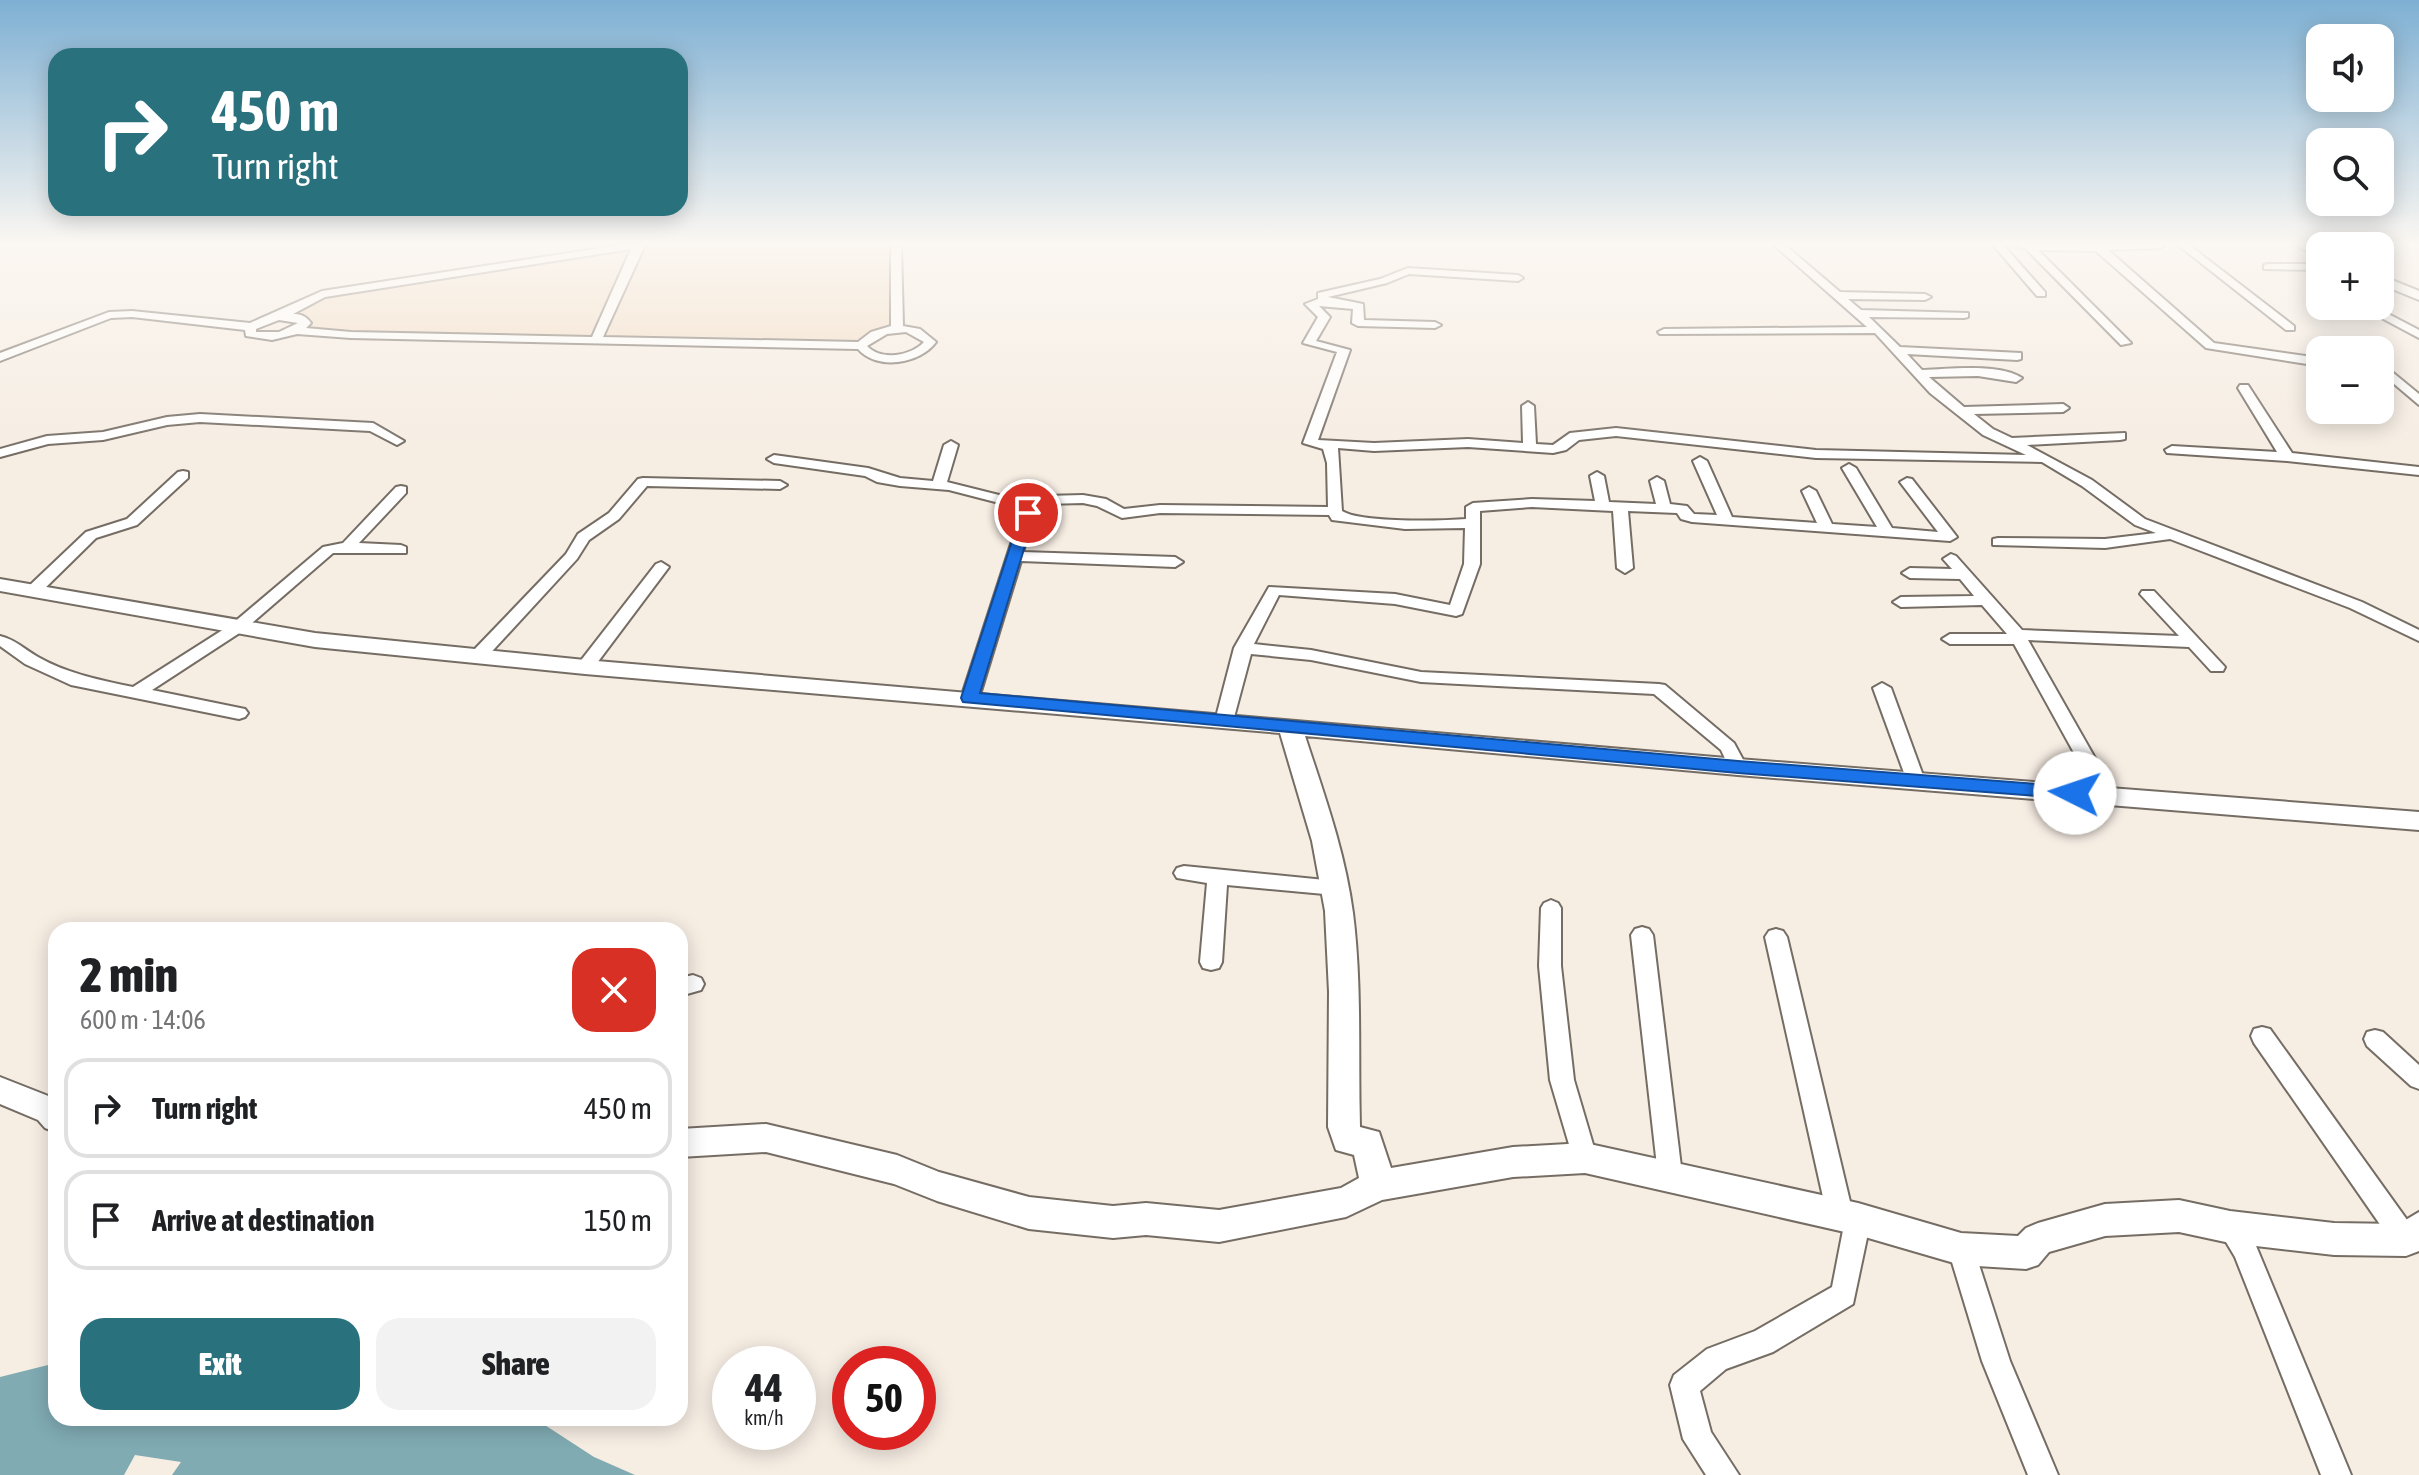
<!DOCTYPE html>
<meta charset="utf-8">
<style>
body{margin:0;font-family:"Asap Condensed",sans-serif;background:#f2f2f2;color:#202124;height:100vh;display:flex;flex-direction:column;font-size:30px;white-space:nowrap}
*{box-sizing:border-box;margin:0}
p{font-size:26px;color:#757577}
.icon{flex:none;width:44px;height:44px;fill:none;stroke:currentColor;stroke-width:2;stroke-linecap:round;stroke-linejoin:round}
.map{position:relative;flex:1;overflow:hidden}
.details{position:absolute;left:48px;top:922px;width:640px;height:504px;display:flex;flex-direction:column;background:#fff;border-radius:24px;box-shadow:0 4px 20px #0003}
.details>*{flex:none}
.hud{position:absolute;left:48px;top:48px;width:640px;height:168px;border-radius:24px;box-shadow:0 4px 20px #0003;background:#29717d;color:#fff;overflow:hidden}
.fabs{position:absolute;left:2306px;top:24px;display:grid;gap:16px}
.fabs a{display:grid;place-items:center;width:88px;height:88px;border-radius:16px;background:#fff;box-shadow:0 4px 20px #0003;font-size:40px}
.speed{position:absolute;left:712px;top:1346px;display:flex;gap:16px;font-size:40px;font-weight:700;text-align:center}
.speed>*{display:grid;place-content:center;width:104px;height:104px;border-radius:50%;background:#fff;box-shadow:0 4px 20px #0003;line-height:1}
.speed small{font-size:20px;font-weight:400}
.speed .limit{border:12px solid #d22;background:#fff;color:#111}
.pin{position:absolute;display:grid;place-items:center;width:68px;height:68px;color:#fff;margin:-34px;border:4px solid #fff;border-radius:50%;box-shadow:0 2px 8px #0007}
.me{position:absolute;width:88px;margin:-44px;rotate:274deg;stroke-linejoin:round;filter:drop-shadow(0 0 6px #0008)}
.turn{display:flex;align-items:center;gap:28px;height:168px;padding:0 32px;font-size:36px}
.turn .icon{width:104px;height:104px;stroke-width:2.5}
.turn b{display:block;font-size:56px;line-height:68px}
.round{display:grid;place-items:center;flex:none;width:84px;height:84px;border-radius:24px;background:#f2f2f2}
.summary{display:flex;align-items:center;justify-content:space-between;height:136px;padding:0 32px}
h1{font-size:48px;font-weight:800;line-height:60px}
.cta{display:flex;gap:16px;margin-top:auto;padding:16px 32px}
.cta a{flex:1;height:92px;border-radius:24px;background:#29717d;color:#fff;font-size:32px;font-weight:800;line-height:92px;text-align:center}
.cta a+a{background:#f2f2f2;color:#202124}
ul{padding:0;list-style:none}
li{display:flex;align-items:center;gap:24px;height:100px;margin:0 16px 12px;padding:0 16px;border:4px solid #e0e0e0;border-radius:24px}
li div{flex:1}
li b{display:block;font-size:30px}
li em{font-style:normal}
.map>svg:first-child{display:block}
</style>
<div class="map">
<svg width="2419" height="1475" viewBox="0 0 2419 1475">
<rect width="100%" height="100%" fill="#f6ede3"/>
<path fill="#f2dcc3" d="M640,245H896L897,330L884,332L861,346L351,335L295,330L305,323L289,316L322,294Z"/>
<path fill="#80abb3" d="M56,1363V1418H534L594,1457L635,1475H172L181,1462L135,1455L124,1475H0V1377Z"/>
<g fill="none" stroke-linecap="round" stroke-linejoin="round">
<defs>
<g id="street">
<path d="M621,245H645L603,337L858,342L871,332L891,326V245H901L903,326L920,329L936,342C920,364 877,371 858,349L351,338L297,334L272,340L246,336L245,330L132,317L111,318L0,361V353L109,312L132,311L250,323L322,291ZM631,249L592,337L351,332L306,328L311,323C306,316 301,314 293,314L325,297ZM279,320L298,323L279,332H256V329ZM906,332L924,342C911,356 881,361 867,346L887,334Z"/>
<path d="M1774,245H1785L1840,292L1925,294L1931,297L1925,300L1848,299L1861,310L1968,313V317L1964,318L1869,317L1900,347L2021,353V359L2017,360L1907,354L1922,370C1950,369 1999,363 2022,378L2016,382L1978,376L1929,377L1964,407L2063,404L2069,408L2063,412L1974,414L1993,429L2012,438L2125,433V439L2120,440L2027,445L2092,480L2145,519L2362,602L2419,630V641L2350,608L2170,539L2105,548L1993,545V539L1998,538L2105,539L2156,533L2135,525L2082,486L2042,462L1816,458L1616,436L1579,440L1566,450L1553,453L1468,447L1374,451L1338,448L1342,511C1361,523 1440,521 1466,519V507L1473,503L1532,499L1595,501L1590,476L1597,472L1604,476L1609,502L1656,504L1650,481L1657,477L1664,481L1670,504L1687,506L1694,514L1717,515L1693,461L1700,457L1707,461L1732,517L1817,523L1802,491L1809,487L1816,491L1832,524L1877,527L1842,468L1849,464L1856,468L1892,528L1938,532L1900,482L1907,478L1912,479L1957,537L1950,541L1692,522L1681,519L1677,513L1628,511L1633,568L1625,573L1617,568L1613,511L1532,507L1480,511V564L1462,614L1456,616L1395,604L1279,595L1254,644L1311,650L1421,672L1659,684L1665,685L1734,743L1747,767L1738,773L1731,771L1721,750L1654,694L1421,682L1311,660L1251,654L1233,721L1224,727L1215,721L1234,648L1269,587L1395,594L1450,605L1464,564L1465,528L1405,529L1332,520L1329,515L1160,513L1122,518L1097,506L1083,503L1007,505L949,490L900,486L877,482L865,476L774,463L767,459L774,455L868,468L900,478L933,481L944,445L951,441L958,445L947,482L1007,497L1083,495L1106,499L1124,509L1160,505L1328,507L1327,463L1323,449L1303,443L1337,352L1303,343L1318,317L1305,304L1318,299V293L1380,279L1408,268L1518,275L1523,278L1518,281L1409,274L1387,283L1328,297L1363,304L1364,320L1435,322L1441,325L1435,328L1358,326L1352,323L1353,309L1319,306L1330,317L1316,341L1350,350L1318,440L1374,443L1468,439L1523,443L1522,406L1528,402L1534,406L1536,444L1553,445L1570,433L1616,428L1816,450L2026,455L1983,435L1930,393L1875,333L1660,334L1658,332L1664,329L1867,327Z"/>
<path d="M1993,245H2003L2045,292V296H2037Z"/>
<path d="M2010,245H2165L2160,248L2108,250L2214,343L2320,358V366L2206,348L2096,251L2038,250L2131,343L2121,345L2026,249Z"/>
<path d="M2178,245H2189L2294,326V330H2286Z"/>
<path d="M2268,264H2320V270L2264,269V265Z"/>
<path d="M2359,306H2373L2419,330V338Z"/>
<path d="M2345,338L2361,350H2348L2339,342Z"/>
<path d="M2380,362L2419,394V405L2380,372Z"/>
<path d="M2240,385H2248L2292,453L2419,467V475L2287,461L2167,453L2165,450L2172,446L2277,452L2238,388Z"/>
<path d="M200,414L373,423L404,441L397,445L370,431L200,422L167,425L103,440L48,444L0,457V449L47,436L103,432L167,417Z"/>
<path d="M183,471L188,472V478L137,525L96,538L40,593H28L26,590L28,587L86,532L127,519L178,472Z"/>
<path d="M643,478L780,481L787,485L780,489L647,486L619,519L589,540L577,559L484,660H472L470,656L472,652L566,554L578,534L609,513L638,479Z"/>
<path d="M401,486L406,487V493L359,543L401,545L406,547V553H333L244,630L152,690L245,709L248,713L245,717L239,719L71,685L25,664L0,646V636C16,640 24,649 38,657C68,674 100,680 133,687L232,624L323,547L343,543L396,487Z"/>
<path d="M1028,509L1035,513L1023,552L1175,557L1183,562L1175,567L1021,561L979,698L976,702H964L961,698L1021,513Z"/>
<path d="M1951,554L1956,556L2022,630L2179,636L2140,594L2142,591H2154L2225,667L2223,671H2211L2189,647L2028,640L2116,795L2114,800H2100L2014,644H1950L1942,639L1950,634H2007L1982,605L1901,607L1893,602L1901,597L1974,596L1960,579L1910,578L1902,573L1910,568L1952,569L1943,559Z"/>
<path d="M661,562L669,567L591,671H579L577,667L579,663L656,564Z"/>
<path d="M1882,683L1891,688L1925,781L1923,785L1916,787L1907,781L1873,688Z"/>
<path d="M1184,866L1335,881L1342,883L1345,888L1342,893L1335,895L1227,885L1222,962L1219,968L1211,970L1203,968L1200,962L1207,883L1177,878L1174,873L1177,868Z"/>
<path d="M1551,900L1558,903L1561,908V966L1574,1080L1597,1158L1594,1166L1585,1169L1576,1166L1573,1158L1550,1080L1539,966L1541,908L1544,903Z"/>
<path d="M1642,927L1649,929L1653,935L1682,1175L1679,1183L1670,1186L1661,1183L1658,1175L1631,935L1635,929Z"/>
<path d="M1776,929L1783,931L1787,937L1852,1210L1858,1207L1867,1211L1871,1219L1853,1304L1773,1352L1726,1369L1700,1391L1711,1432L1739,1475H1706L1683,1439L1670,1385L1674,1375L1707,1349L1755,1331L1832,1287L1844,1225L1831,1223L1827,1215L1765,937L1769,931Z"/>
<path d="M693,975L701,978L704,984L701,990L680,996V978Z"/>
<path d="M2262,1027L2270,1029L2415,1231L2419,1240L2415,1249L2406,1252L2397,1249L2254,1043L2251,1036L2254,1029Z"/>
<path d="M2375,1030L2383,1032L2419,1065V1089L2411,1086L2367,1046L2364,1039L2367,1032Z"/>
<path d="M2230,1215L2239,1219L2254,1241L2351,1475H2321L2235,1257L2217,1227L2221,1219Z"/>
<path d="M1961,1237L1970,1240L1974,1249L2010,1361L2058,1475H2028L1982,1361L1948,1249L1952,1240Z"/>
</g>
<g id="secondary">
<path d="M2298,245L2320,247V256L2300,248Z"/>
<path d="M2380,275L2419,291V300L2380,284Z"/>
<path d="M0,579L315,633L585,660L1738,759L2419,812V830L1738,775L1305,736C1324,794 1345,852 1353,913C1362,984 1358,1056 1360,1127L1379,1132L1391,1168L1513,1147L1585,1143L1858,1203L1961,1233L2018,1236L2026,1228L2038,1223L2105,1204L2179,1200L2230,1211L2334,1223L2399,1224L2419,1212V1251L2406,1256L2334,1255L2230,1243L2179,1232L2105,1236L2049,1252L2038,1265L2026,1269L1961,1265L1858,1235L1585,1173L1513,1177L1382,1200L1346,1217L1219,1242L1146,1235L1113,1238L1029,1229L937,1201L894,1184L766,1152L680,1157V1129L766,1124L897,1155L939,1172L1029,1197L1113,1206L1146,1203L1219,1210L1341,1188L1359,1178L1354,1155L1336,1150L1328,1127L1329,992L1325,911L1312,841L1280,733L585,674L315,647L0,591Z"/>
<path d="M0,1077L56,1099V1132L45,1128L38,1120L0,1104Z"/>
</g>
</defs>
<use href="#street" stroke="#756d64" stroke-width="4"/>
<use href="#secondary" stroke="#756d64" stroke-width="4"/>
<use href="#street" fill="#fff" fill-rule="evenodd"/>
<use href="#secondary" fill="#fff" fill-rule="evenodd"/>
</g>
<linearGradient id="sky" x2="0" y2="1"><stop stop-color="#7eb0d3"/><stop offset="0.54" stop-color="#fbf7f2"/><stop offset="1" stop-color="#fbf7f2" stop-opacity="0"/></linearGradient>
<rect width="2419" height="451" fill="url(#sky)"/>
<path fill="#1a73e8" stroke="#114b97" stroke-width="2" d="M1028,509L1035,513L980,693L1738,761L2075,787L2085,793L2075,799L1738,773L963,702L961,698L1021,513Z"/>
</svg>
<div class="fabs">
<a><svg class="icon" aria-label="sound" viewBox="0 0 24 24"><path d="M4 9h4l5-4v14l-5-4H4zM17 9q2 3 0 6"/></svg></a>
<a><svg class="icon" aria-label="search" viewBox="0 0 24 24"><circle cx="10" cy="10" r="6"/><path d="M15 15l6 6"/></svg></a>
<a>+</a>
<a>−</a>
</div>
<div class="speed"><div>44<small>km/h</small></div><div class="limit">50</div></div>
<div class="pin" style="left:1028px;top:513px;background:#d93025"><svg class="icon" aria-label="arrive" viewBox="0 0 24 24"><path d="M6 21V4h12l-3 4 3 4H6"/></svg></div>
<svg class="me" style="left:2075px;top:793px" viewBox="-20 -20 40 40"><circle r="19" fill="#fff"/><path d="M0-13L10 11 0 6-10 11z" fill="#1a73e8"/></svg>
<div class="hud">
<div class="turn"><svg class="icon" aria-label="right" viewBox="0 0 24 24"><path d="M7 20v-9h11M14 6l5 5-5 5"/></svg><div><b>450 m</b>Turn right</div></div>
</div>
<section class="details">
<div class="summary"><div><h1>2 min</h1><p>600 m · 14:06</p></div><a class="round" style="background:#d93025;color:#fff"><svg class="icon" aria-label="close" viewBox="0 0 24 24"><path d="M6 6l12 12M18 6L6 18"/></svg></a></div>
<ul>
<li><svg class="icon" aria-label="right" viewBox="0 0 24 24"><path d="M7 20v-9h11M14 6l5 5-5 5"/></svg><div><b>Turn right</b></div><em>450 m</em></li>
<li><svg class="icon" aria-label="arrive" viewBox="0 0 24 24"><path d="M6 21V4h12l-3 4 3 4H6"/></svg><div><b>Arrive at destination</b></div><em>150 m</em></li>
</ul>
<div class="cta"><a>Exit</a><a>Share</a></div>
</section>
</div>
